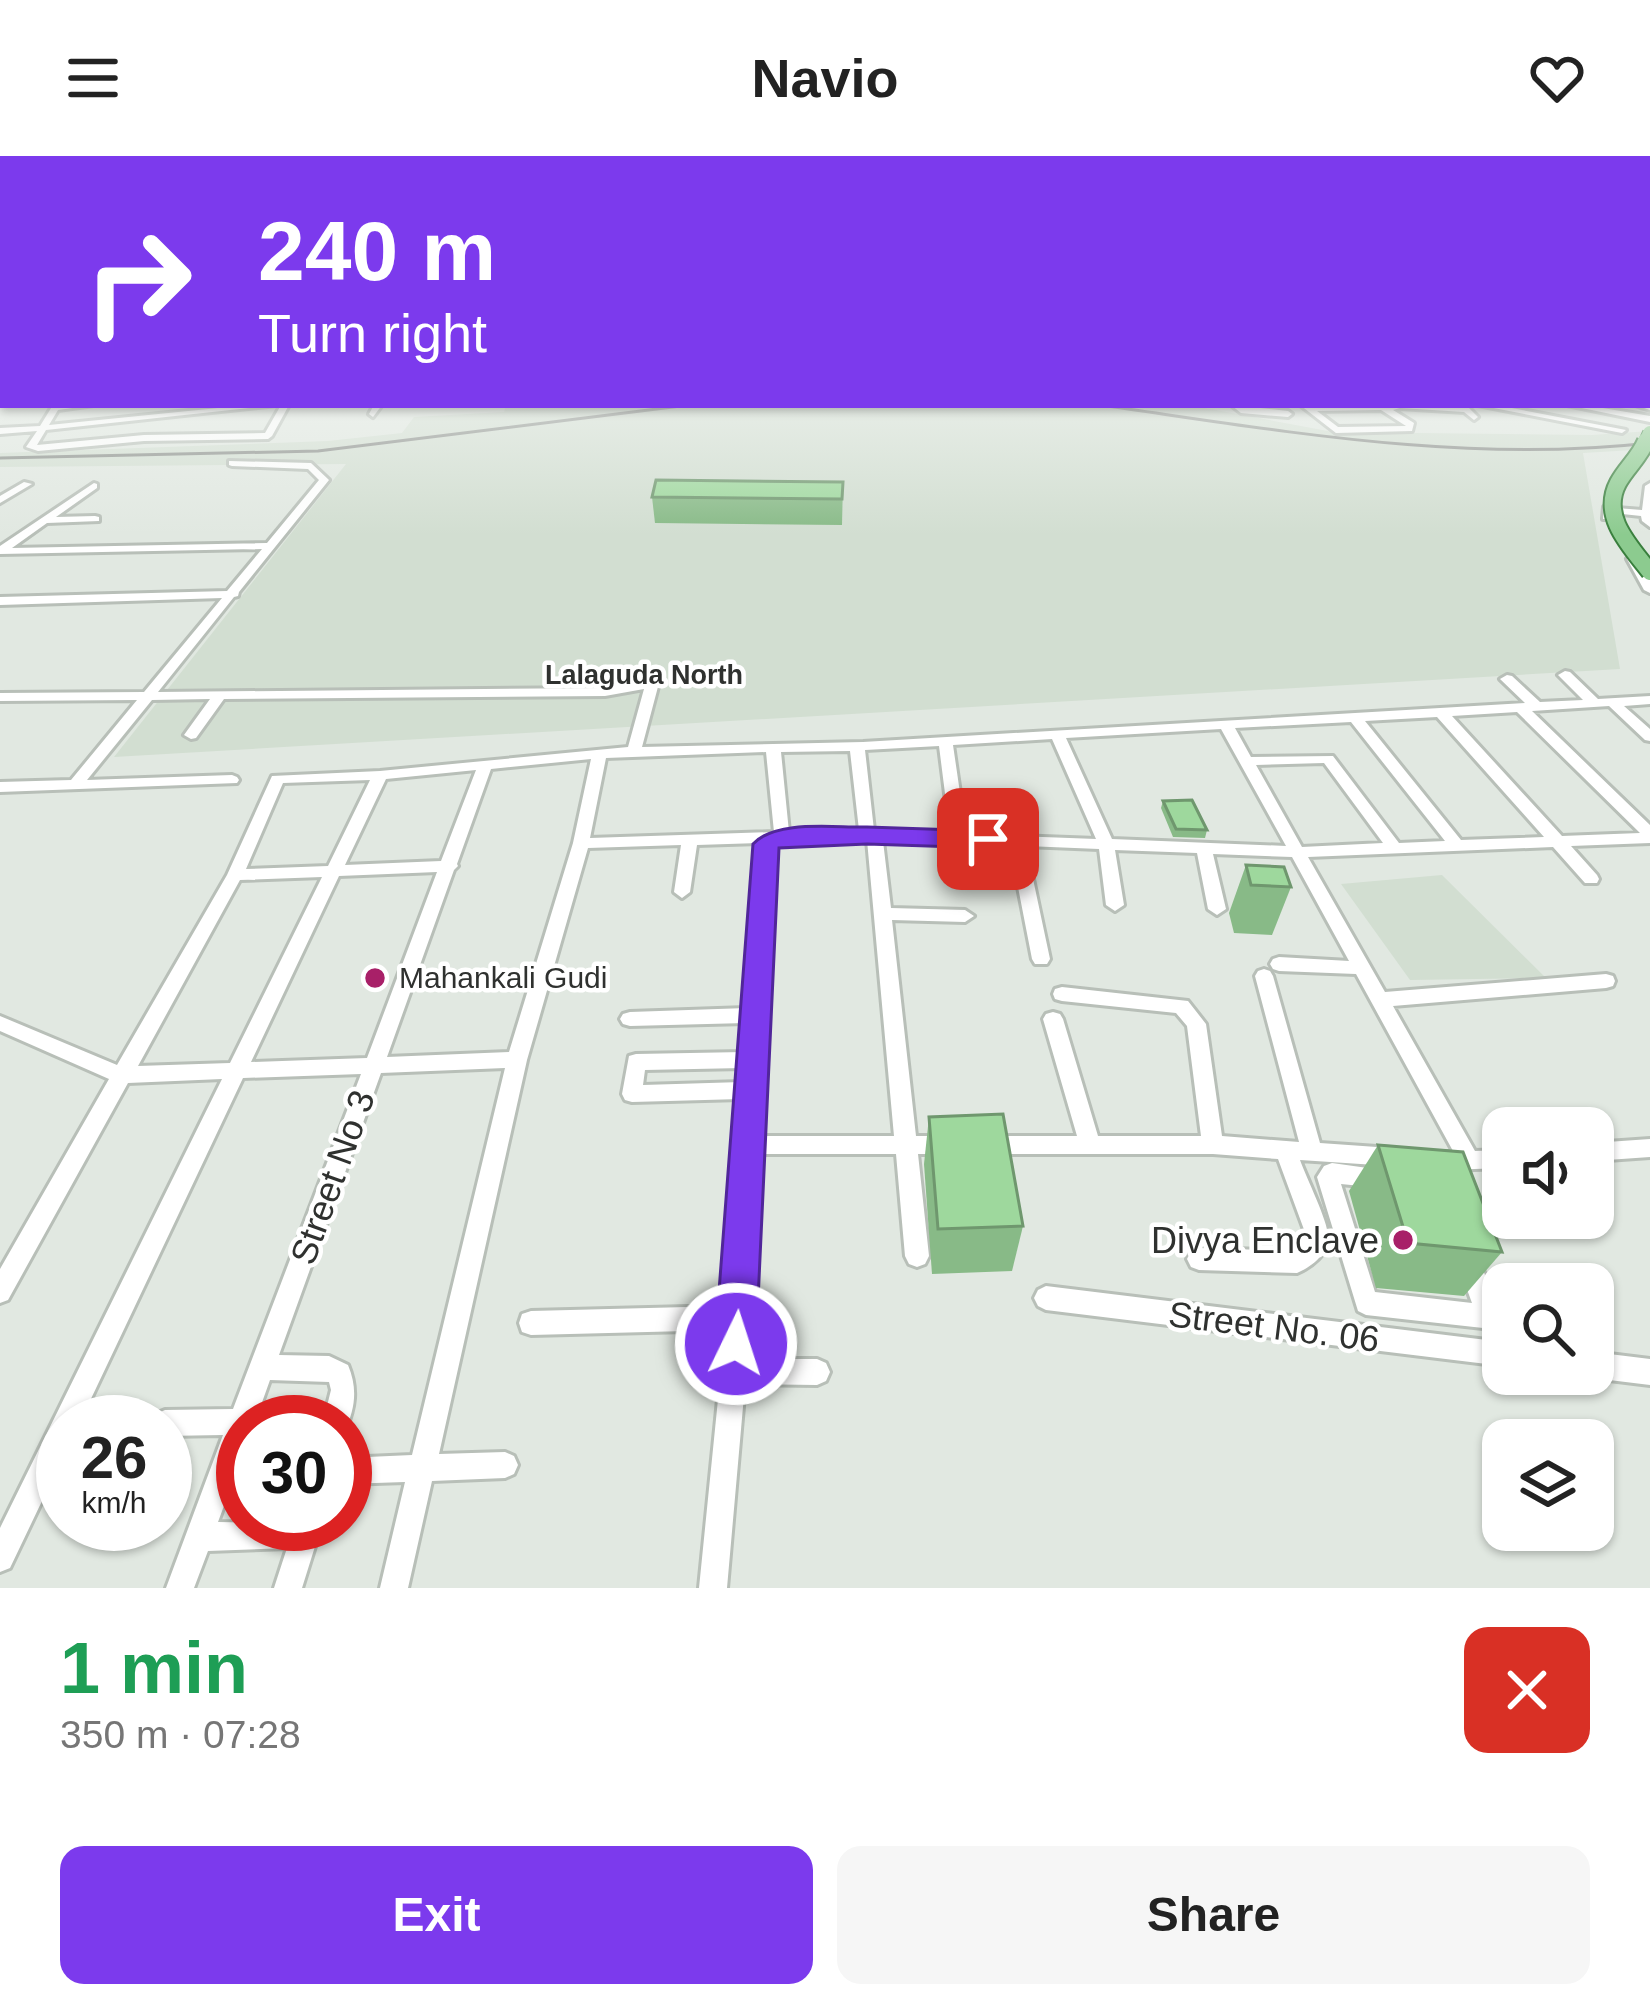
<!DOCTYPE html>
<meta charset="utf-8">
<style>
body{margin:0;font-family:Arial,sans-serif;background:#f6f6f6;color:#222;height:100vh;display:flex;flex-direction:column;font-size:45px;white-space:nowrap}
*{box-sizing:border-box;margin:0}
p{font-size:39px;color:#767676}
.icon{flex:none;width:66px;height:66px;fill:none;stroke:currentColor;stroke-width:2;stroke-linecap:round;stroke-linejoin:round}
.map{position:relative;height:1432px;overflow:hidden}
.drawer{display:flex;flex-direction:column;background:#fff;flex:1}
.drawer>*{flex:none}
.guide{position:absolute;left:0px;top:0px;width:1650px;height:252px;box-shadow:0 3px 9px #0004;background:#7c3aed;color:#fff;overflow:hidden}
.tools{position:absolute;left:1482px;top:951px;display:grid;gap:24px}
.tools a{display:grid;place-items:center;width:132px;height:132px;border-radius:24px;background:#fff;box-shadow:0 3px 9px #0004;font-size:60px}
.speed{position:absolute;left:36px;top:1239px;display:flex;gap:24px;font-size:60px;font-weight:700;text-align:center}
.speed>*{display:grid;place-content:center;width:156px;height:156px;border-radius:50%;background:#fff;box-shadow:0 3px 9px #0004;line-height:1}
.speed small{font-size:30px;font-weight:400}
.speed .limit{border:18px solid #d22;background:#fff;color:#111}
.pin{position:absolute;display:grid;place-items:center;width:102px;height:102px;color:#fff;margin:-51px;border-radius:24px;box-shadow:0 6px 18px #0006}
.me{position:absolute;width:132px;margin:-66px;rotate:4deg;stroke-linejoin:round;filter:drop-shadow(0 0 9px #0008)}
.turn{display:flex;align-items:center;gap:42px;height:252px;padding:0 60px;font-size:54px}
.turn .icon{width:156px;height:156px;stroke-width:2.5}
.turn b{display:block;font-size:84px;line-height:102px}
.round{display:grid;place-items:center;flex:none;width:126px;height:126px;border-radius:24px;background:#f6f6f6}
.head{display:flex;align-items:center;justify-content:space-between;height:204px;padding:0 60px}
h1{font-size:72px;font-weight:700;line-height:90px;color:#1e9e55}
.button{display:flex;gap:24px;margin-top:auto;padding:24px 60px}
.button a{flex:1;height:138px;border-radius:24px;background:#7c3aed;color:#fff;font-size:48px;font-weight:700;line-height:138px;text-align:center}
.button a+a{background:#f6f6f6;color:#222}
header{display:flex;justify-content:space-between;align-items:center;height:156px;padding:0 60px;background:#fff;font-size:54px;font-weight:700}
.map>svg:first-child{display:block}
</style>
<header><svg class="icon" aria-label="menu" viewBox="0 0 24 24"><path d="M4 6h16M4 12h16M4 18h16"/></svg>Navio<svg class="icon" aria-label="heart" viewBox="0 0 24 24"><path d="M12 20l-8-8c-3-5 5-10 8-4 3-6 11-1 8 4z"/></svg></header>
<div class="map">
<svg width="1650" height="1432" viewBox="0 0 1650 1432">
<rect width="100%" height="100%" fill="#e1e8e1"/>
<g fill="#d2ded1">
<path d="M506,249H1189L1333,276L1592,279L1650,275V293L1583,297L1620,513L114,601L346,308L0,311V297L328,285L402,277L414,261L504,256Z"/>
<path d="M1442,719L1546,822L1410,824L1341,728Z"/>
</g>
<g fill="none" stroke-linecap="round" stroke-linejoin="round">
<defs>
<g id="minor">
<path d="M3,187V191L0,192V188Z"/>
<rect x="0" y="202" width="3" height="5"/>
<rect x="1647" y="215" width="3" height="5"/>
<rect x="0" y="218" width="3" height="4"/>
<rect x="0" y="232" width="3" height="4"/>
<path d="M1647,248H1650V254L1635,249Z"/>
<path d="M53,249H94L58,254L49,269L248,249H277L46,274L37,289L144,279L265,277L281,249H289L272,280L268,283L144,285L38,295L26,291L37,275L0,278V272L40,270Z"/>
<path d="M374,249H382L373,261L369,258Z"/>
<path d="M1231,249L1288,255L1292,258L1288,261L1241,257Z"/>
<path d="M1300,249H1431L1469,252L1478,261L1474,264L1464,256L1400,252L1393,254L1414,267L1412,275L1336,277ZM1381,254L1406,270L1338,271L1317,255Z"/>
<path d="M1478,249H1496L1626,274L1622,277Z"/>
<path d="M1567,249H1585L1650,260V266Z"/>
<path d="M229,305L311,307L329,324L239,436L238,440L234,441L158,536L605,532L652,523L659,527L642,591L863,586L1525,547L1500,523L1507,519L1512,520L1540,546L1583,544L1558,519L1565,515L1570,516L1598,543L1650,540V548L1624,550L1650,573V585L1645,584L1609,550L1532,555L1650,669V687L1571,690L1597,719L1599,723L1597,727H1585L1553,691L1308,701L1385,836L1606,818L1613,820L1615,825L1613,830L1606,832L1393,850L1475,995L1503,994V1012L1446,1014L1438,1012L1435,1005L1438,998L1453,995L1356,818L1279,815L1273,813L1270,808L1273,803L1279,801L1349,805L1292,701L1213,698L1226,753L1217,759L1208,753L1197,697L1115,694L1124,749L1115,755L1106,749L1099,693L1026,690L1050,803L1047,808H1035L1032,803L1010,690L968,688L972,716L964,722L956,716L952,687L883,685L891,752L965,754L974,760L965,766L892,764L916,980H947L955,983L958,989L955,995L947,998H918L929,1100L925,1108L917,1111L909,1108L905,1100L896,998H758L747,1203H817L826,1207L830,1216L826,1225L817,1229L745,1228L727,1432H699L725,1174L531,1179L522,1176L519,1167L522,1158L531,1155L727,1150L741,943L632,946L625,944L622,938L629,900L636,898L744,896L746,867L630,870L623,868L620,863L623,858L630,856L747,852L759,687L697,689L690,736L682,742L674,736L681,689L588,692L527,904L439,1298L505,1296L514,1300L518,1309L514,1318L505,1322L432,1325L408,1432H380L405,1326L345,1328V1302L412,1299L505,912L381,917L279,1199L329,1200L348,1209C358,1233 355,1252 345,1275V1266H323L331,1234L329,1226L270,1224L255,1266H243V1298L218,1366L322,1368L302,1432H274L287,1392L208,1395L194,1432H166L223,1279L165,1280V1266H152L156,1258L165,1254L233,1253L361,918L243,922L80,1266H63V1301L10,1412L0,1416V1372L222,923L128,927L8,1144L0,1147V1113L109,923L0,875V860L117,909L227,719L272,620L380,615L628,591L644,533L605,540L224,543L196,582L191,583L184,579L210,543L152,544L87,624L232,619L237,621L239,624L237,627L0,636V626L71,624L137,544L0,545V537L144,536L222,442L0,449V441L227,435L262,393L0,398V390L94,327L97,328V332L56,361L95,360L99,361V365L47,367L12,392L267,387L319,324L308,313L232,310L229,309ZM1517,556L1640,677L1562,680L1452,560ZM1437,561L1544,681L1461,684L1365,565ZM1351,566L1445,685L1399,687L1333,600L1251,601L1235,572ZM1221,573L1286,690L1112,683L1066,582ZM1052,583L1096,683L966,678L953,589ZM939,590L950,677L874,674L865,594ZM850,595L859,674L789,676L781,596ZM766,596L774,676L590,682L606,602ZM591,603L573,687L509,896L387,901L454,714L458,710L457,708L491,613ZM1324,607L1383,687L1302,691L1256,609ZM476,614L441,705L345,709L386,623ZM370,624L328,710L246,713L283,627ZM867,684L894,980H759L767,859L774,691L786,686ZM437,716L367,902L251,906L339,720ZM322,721L230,907L138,910L240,724ZM743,912L742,926L643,929L645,914Z"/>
<path d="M24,326L32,328L0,347V340Z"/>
<path d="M1650,327V371L1642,365L1641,360L1613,357L1611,363H1603L1604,351L1642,354L1645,330Z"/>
<path d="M1633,400L1637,401L1650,424V437L1644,434L1627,403Z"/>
<path d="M1264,813L1270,815L1273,820L1320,987L1391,992L1399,994L1402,1001L1399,1008L1391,1010L1300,1004C1306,1021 1328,1065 1328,1080C1329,1098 1311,1111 1297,1117L1199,1114L1191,1111L1187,1103L1191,1095L1199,1092L1293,1095L1304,1085L1306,1079L1278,1003L1213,998H991L983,995L980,989L983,983L991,980H1077L1043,863L1046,858L1053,856L1060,858L1063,863L1098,980H1201L1187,870L1176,857L1062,845L1055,843L1053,838L1055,833L1062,831L1188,845L1206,868L1222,980L1299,986L1255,820L1258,815Z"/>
<path d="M1650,983V1001L1593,1005V987Z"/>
<path d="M1332,1007L1389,1015L1392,1022L1389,1029L1381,1032L1341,1028L1375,1136L1472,1147L1457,1106L1461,1098L1469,1095L1477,1098L1498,1153L1492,1168L1483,1172L1366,1159L1358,1155L1317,1021L1324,1010Z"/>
<path d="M1046,1130L1503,1186V1210L1046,1154L1038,1150L1034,1142L1038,1134Z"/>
<path d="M1593,1196L1650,1203V1229L1593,1222L1584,1218H1593Z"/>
</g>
<rect id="tertiary" x="0" y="241" width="3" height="6"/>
<rect id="secondary" x="1647" y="190" width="3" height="6"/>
</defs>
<use href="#minor" stroke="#b8bfb8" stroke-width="6"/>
<use href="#tertiary" stroke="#b8bfb8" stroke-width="6"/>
<use href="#secondary" stroke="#b8bfb8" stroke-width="6"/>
<use href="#minor" fill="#fff" fill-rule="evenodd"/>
<use href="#tertiary" fill="#fff" fill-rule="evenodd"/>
<use href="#secondary" fill="#fff" fill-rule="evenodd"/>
<g stroke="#878b87" stroke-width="3">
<path d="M1100,249C1284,275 1464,308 1650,287"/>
<path d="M0,302L318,295L689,249"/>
</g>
<defs>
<path id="primary-bridge-far1" d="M1645,288L1650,277"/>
<path id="primary-bridge" d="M1646,285C1639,302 1626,312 1618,327C1600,361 1631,391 1650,416"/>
</defs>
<use href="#primary-bridge-far1" stroke="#397f3d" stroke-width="16" stroke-linecap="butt"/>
<use href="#primary-bridge" stroke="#397f3d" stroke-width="20" stroke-linecap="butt"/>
<use href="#primary-bridge-far1" stroke="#8ccb8f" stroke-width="14"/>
<use href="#primary-bridge" stroke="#8ccb8f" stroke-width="16"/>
</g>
<g fill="#88ba87">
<path d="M843,326L842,369L655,367L652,341Z"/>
<path d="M1163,645L1207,674L1205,682L1173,681L1161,652Z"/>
<path d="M1246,709L1291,731L1272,779L1234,777L1229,757Z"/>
<path d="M929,961L1023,1070L1012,1115L932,1118L924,1008Z"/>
<path d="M1378,989L1502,1096L1464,1140L1376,1132L1349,1035Z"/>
</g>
<g fill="#9ed89d" stroke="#6f976e" stroke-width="3">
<path d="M656,324L843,326L842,343L652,341Z"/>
<path d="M1192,644L1207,674L1176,673L1163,645Z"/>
<path d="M1246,709L1284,711L1291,731L1251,729Z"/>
<path d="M1003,958L1023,1070L938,1073L929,961Z"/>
<path d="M1378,989L1463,996L1502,1096L1408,1087Z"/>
</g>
<linearGradient id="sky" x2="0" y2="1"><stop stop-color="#7ab2ba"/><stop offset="0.47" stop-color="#f2f5f2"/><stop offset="1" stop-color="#f2f5f2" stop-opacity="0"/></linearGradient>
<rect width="1650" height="379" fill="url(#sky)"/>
<path fill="#7c3aed" stroke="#51269a" stroke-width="3" d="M867,671L988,675L1001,683L988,692L867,688L779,692L756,1188L750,1203L736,1209L721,1203L715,1188L753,688C776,663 835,672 867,671Z"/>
<g fill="#a82068" stroke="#fff" stroke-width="4.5">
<circle cx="375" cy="822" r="12"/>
<circle cx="1403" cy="1084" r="12"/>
</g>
<g text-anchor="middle" stroke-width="9" stroke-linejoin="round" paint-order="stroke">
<g font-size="27" font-weight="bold" fill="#2f312f" stroke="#fff">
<text x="644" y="528">Lalaguda North</text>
</g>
<g font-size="30" fill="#2f312f" stroke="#fff" text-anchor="start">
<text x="399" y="832">Mahankali Gudi</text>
</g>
<g font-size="36" fill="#2f312f" stroke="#fff">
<text transform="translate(332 1021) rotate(-70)" y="13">Street No 3</text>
<text transform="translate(1274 1170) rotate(7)" y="13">Street No. 06</text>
</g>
<g font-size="36" fill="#2f312f" stroke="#fff" text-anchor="end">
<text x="1379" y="1097">Divya Enclave</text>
</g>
</g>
</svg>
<div class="tools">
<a><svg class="icon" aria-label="sound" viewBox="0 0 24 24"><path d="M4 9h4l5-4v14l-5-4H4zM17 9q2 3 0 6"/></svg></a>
<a><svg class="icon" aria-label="search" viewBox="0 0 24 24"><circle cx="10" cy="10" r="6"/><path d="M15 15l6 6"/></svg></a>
<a><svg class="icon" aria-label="layers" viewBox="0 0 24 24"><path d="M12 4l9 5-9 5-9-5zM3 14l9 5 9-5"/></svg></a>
</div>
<div class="speed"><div>26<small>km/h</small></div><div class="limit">30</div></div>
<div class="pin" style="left:988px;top:683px;background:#d93025"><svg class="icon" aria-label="arrive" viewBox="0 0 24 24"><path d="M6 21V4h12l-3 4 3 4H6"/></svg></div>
<svg class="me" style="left:736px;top:1188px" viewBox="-20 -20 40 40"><circle r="17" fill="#7c3aed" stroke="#fff" stroke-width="3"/><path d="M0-11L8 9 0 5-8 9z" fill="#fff"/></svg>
<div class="guide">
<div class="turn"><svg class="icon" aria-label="right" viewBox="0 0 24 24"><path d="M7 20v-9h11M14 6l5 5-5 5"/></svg><div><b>240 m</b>Turn right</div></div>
</div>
</div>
<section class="drawer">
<div class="head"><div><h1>1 min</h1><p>350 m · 07:28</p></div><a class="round" style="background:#d93025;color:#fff"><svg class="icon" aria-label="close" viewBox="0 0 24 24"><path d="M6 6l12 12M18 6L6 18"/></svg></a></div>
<div class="button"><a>Exit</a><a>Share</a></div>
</section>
